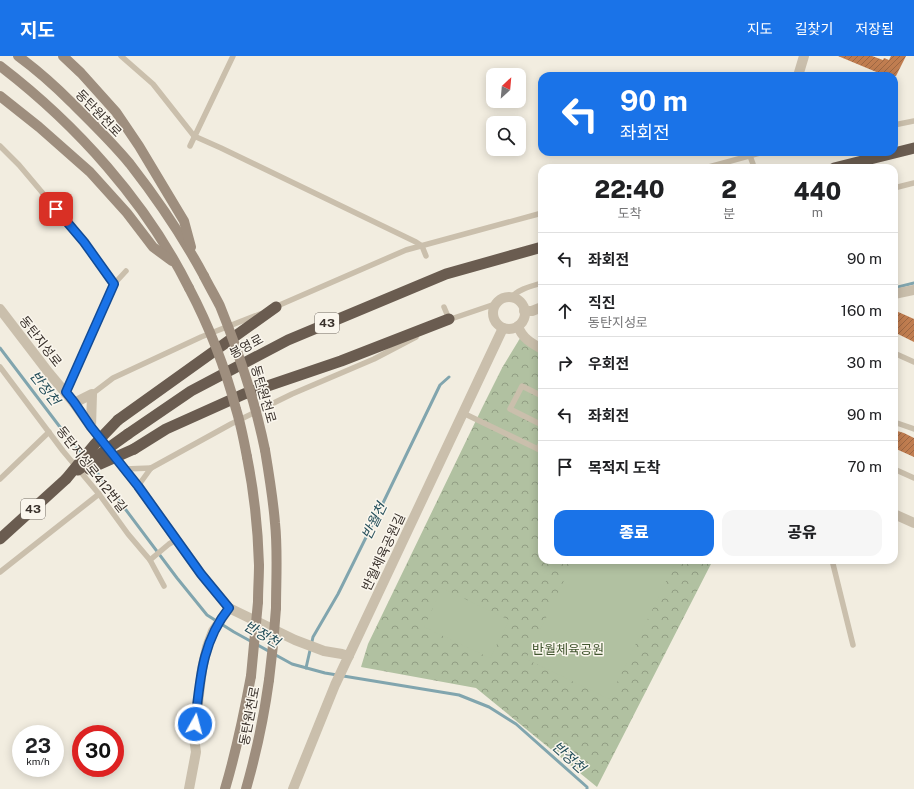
<!DOCTYPE html>
<html lang="ko">
<meta charset="utf-8">
<style>
body{margin:0;font-family:"Public Sans","Noto Sans KR",sans-serif;background:#f6f6f6;color:#202124;height:100vh;display:flex;flex-direction:column;font-size:15px;white-space:nowrap}
*{box-sizing:border-box;margin:0}
p{font-size:13px;color:#757577}
.icon{flex:none;width:22px;height:22px;fill:none;stroke:currentColor;stroke-width:2;stroke-linecap:round;stroke-linejoin:round}
.map{position:relative;flex:1;overflow:hidden}
.side{position:absolute;left:538px;top:108px;width:360px;height:400px;display:flex;flex-direction:column;background:#fff;border-radius:12px;box-shadow:0 2px 10px #0003}
.side>*{flex:none}
.top-card{position:absolute;left:538px;top:16px;width:360px;height:84px;border-radius:12px;box-shadow:0 2px 10px #0003;background:#1a73e8;color:#fff;overflow:hidden}
.needle{width:26px;rotate:26deg}
.controls{position:absolute;left:486px;top:12px;display:grid;gap:8px}
.controls a{display:grid;place-items:center;width:40px;height:40px;border-radius:8px;background:#fff;box-shadow:0 2px 10px #0003;font-size:20px}
.speed{position:absolute;left:12px;top:669px;display:flex;gap:8px;font-size:20px;font-weight:700;text-align:center}
.speed>*{display:grid;place-content:center;width:52px;height:52px;border-radius:50%;background:#fff;box-shadow:0 2px 10px #0003;line-height:1}
.speed small{font-size:10px;font-weight:400}
.speed .limit{border:6px solid #d22;background:#fff;color:#111}
.pin{position:absolute;display:grid;place-items:center;width:34px;height:34px;color:#fff;margin:-17px;border-radius:8px;box-shadow:0 2px 6px #0006}
.me{position:absolute;width:44px;margin:-22px;rotate:7deg;stroke-linejoin:round;filter:drop-shadow(0 0 3px #0008)}
.turn{display:flex;align-items:center;gap:14px;height:84px;padding:0 16px;font-size:18px}
.turn .icon{width:52px;height:52px;stroke-width:2.5}
.turn b{display:block;font-size:28px;line-height:34px}
.eta{display:flex;justify-content:space-evenly;align-items:center;height:68px;text-align:center}
.eta b{font-size:24px;font-weight:800;line-height:28px}
.action{display:flex;gap:8px;margin-top:auto;padding:8px 16px}
.action a{flex:1;height:46px;border-radius:12px;background:#1a73e8;color:#fff;font-size:16px;font-weight:800;line-height:46px;text-align:center}
.action a+a{background:#f6f6f6;color:#202124}
ul{padding:0;list-style:none}
li{display:flex;align-items:center;gap:12px;height:52px;padding:0 16px;border-top:1px solid #e0e0e0}
li div{flex:1}
li b{display:block;font-size:15px}
li em{font-style:normal}
header{display:flex;align-items:center;gap:24px;box-sizing:border-box;height:56px;padding:0 20px;background:#1a73e8;color:#fff}
header strong{font-size:19px}
nav{display:flex;gap:22px;margin-inline-start:auto;font-size:14px}
.map>svg:first-child{display:block}
</style>
<header>
<strong>지도</strong>
<nav><a>지도</a><a>길찾기</a><a>저장됨</a></nav>
</header>
<div class="map">
<svg width="914" height="733" viewBox="0 0 914 733">
<defs>
<pattern id="forest-crowns" width="20" height="18" patternUnits="userSpaceOnUse"><rect width="20" height="18" fill="#b1c1a1"/><path d="M2 6a3 3 0 1 1 6 0M12 15a3 3 0 1 1 6 0" fill="none" stroke="#919d83"/></pattern>
<pattern id="building-hatch" width="6" height="6" patternUnits="userSpaceOnUse"><rect width="6" height="6" fill="#c07d50"/><path d="M-1 1l2-2M0 6l6-6M5 7l2-2" fill="none" stroke="#9d6743"/></pattern>
</defs>
<rect width="100%" height="100%" fill="#f2ede0"/>
<path fill="url(#forest-crowns)" d="M522,279L542,293V504H713L597,731L476,632L361,611L368,588L482,352L502,312Z"/>
<g fill="#b1c1a1">
<path d="M574,504H664L674,509L609,643L526,603Z"/>
<path d="M442,532L509,564L490,602L424,571Z"/>
</g>
<g fill="none" stroke-linecap="round" stroke-linejoin="round">
<g stroke="#81a5ae" stroke-width="3">
<path d="M894,232L914,227"/>
<path d="M0,292L63,375L83,399"/>
<path d="M94,413L114,438L177,522L207,559L234,576L292,608L325,617L459,639L489,651L516,668L587,731V733"/>
<path d="M306,612L313,581L338,538L383,447L440,329L449,321"/>
</g>
</g>
<g fill="url(#building-hatch)">
<path d="M838,0H872L883,4L884,2L889,4L891,0H906L896,20H886Z"/>
<path d="M896,255L914,263V286L894,276V259Z"/>
<path d="M894,374L904,377L914,382V401L894,392Z"/>
</g>
<g fill="none" stroke-linecap="round" stroke-linejoin="round">
<g stroke="#cabfac" stroke-width="5.5">
<path d="M121,0L153,28L194,80L221,92L416,186L422,190L426,200"/>
<path d="M894,69L914,65"/>
<path d="M0,90L19,109L84,186L114,228L66,336"/>
<path d="M190,90L233,0"/>
<path d="M750,100L753,108"/>
<path d="M705,112L764,96"/>
<path d="M894,132L914,127"/>
<path d="M114,228L126,215"/>
<path d="M511,242C518,233 532,230 542,227"/>
<path d="M275,251L406,194L542,157"/>
<path d="M444,251L449,263"/>
<path d="M448,264L495,248"/>
<path d="M894,297L914,306"/>
<path d="M0,311L63,395L99,438L128,478L150,504L164,530"/>
<path d="M92,338L113,322L201,281L260,258"/>
<path d="M542,340L522,330L510,353L542,369"/>
<path d="M463,357L542,395"/>
<path d="M894,366L914,373"/>
<path d="M538,393L542,385"/>
<path d="M125,413L151,412"/>
<path d="M894,413L914,422"/>
<path d="M0,423L49,376"/>
<path d="M138,430L151,412L231,368L292,338L374,303L416,281"/>
<path d="M150,504L169,488L176,484"/>
<path d="M832,504L853,589"/>
<path d="M0,516L99,438"/>
</g>
<g stroke="#cabfac" stroke-width="10">
<path d="M798,20L804,0"/>
<path d="M894,238L914,234"/>
<path d="M0,253L49,317L74,347L91,371L138,430L201,518L229,552L295,584L324,595L342,598L349,600"/>
<path d="M518,270C522,282 531,287 542,293"/>
<path d="M74,347L92,338L91,371"/>
<path d="M894,458L914,467"/>
<path d="M189,733L196,696L194,682L202,613L207,591L213,575L229,552"/>
</g>
<g stroke="#cabfac" stroke-width="10">
<circle cx="509" cy="257" r="16"/>
<path d="M524,255H532L542,251"/>
<path d="M293,733L335,629L503,272"/>
</g>
<g stroke="#9e8e7e" stroke-width="10">
<path d="M18,0C37,14 55,30 71,46C91,66 112,86 130,108C158,144 183,181 204,220"/>
<path d="M63,0L81,17L116,56L139,90L184,165L191,191"/>
<path d="M0,10C77,69 146,146 189,232"/>
<path d="M0,40L39,71L90,116L127,157L153,191L172,205"/>
<path d="M265,394C269,418 273,442 275,467C278,495 276,524 276,552"/>
<path d="M247,401C254,436 258,472 259,509C259,521 258,533 258,546"/>
<path d="M225,733C236,696 244,658 251,620"/>
<path d="M246,733C256,698 264,661 269,624"/>
</g>
<g stroke="#6a5c50" stroke-width="11">
<path d="M834,112L914,92"/>
<path d="M118,364L276,251"/>
<path d="M128,378L191,335L288,284L446,218L542,191"/>
<path d="M134,393L166,373L244,338L341,305L449,263"/>
<path d="M0,483L66,423"/>
</g>
<g stroke="#9e8e7e" stroke-width="10">
<path d="M204,220C209,230 215,240 220,250C239,297 255,345 265,394"/>
<path d="M189,232C209,270 225,311 236,353C241,369 244,385 247,401"/>
<path d="M251,620L258,546"/>
<path d="M269,624L273,589L276,552"/>
</g>
<g stroke="#6a5c50" stroke-width="11">
<path d="M89,413L134,393"/>
<path d="M78,414L128,378"/>
<path d="M66,423L95,388L118,364"/>
</g>
</g>
<g fill="none" stroke-linecap="round" stroke-linejoin="round">
<defs>
<path id="route" d="M56,153L84,186L114,228L66,336L74,346L91,371L138,430L201,518L229,552C201,587 200,626 195,668"/>
</defs>
<use href="#route" stroke="#114b97" stroke-width="10"/>
<use href="#route" stroke="#1a73e8" stroke-width="7"/>
</g>
<g text-anchor="middle" stroke-width="3" stroke-linejoin="round" paint-order="stroke">
<g fill="#faf6ed" stroke="#736c65" stroke-width="1">
<rect x="315" y="257" width="24" height="20" rx="3"/>
<rect x="21" y="443" width="24" height="20" rx="3"/>
</g>
<g font-size="12" font-weight="bold" fill="#39312b">
<text x="327" y="271">43</text>
<text x="33" y="457">43</text>
</g>
<g font-size="13" fill="#39312b" stroke="#faf6ed">
<text transform="translate(99 57) rotate(46)" y="5">동탄원천로</text>
<text transform="translate(41 285) rotate(52)" y="5">동탄지성로</text>
<text transform="translate(246 290) rotate(-28)" y="5">봉영로</text>
<text transform="translate(264 338) rotate(74)" y="5">동탄원천로</text>
<text transform="translate(92 413) rotate(52)" y="5">동탄지성로412번길</text>
<text transform="translate(383 496) rotate(-65)" y="5">반월체육공원길</text>
<text transform="translate(249 660) rotate(-79)" y="5">동탄원천로</text>
</g>
<g font-size="13" fill="#425630" stroke="#faf6ed">
<text x="568" y="598">반월체육공원</text>
</g>
<g font-size="14" font-style="italic" fill="#224d59" stroke="#faf6ed">
<text transform="translate(45 332) rotate(52)" y="5">반정천</text>
<text transform="translate(374 465) rotate(-64)" y="5">반월천</text>
<text transform="translate(262 578) rotate(30)" y="5">반정천</text>
<text transform="translate(569 701) rotate(42)" y="5">반정천</text>
</g>
</g>
</svg>
<div class="controls">
<a><svg class="needle" viewBox="-14 -14 28 28"><path d="M0-13l5 13h-10z" fill="#e53935"/><path d="M0 13l5-13h-10z" fill="#757577"/></svg></a>
<a><svg class="icon" aria-label="search" viewBox="0 0 24 24"><circle cx="10" cy="10" r="6"/><path d="M15 15l6 6"/></svg></a>
</div>
<div class="speed"><div>23<small>km/h</small></div><div class="limit">30</div></div>
<div class="pin" style="left:56px;top:153px;background:#d93025"><svg class="icon" aria-label="arrive" viewBox="0 0 24 24"><path d="M6 21V4h12l-3 4 3 4H6"/></svg></div>
<svg class="me" style="left:195px;top:668px" viewBox="-20 -20 40 40"><circle r="17" fill="#1a73e8" stroke="#fff" stroke-width="3"/><path d="M0-11L8 9 0 5-8 9z" fill="#fff"/></svg>
<div class="top-card">
<div class="turn"><svg class="icon" aria-label="left" viewBox="0 0 24 24"><path d="M17 20v-9H6M10 6l-5 5 5 5"/></svg><div><b>90 m</b>좌회전</div></div>
</div>
<section class="side">
<div class="eta">
<div><b>22:40</b><p>도착</p></div>
<div><b>2</b><p>분</p></div>
<div><b>440</b><p>m</p></div>
</div>
<ul>
<li><svg class="icon" aria-label="left" viewBox="0 0 24 24"><path d="M17 20v-9H6M10 6l-5 5 5 5"/></svg><div><b>좌회전</b></div><em>90 m</em></li>
<li><svg class="icon" aria-label="ahead" viewBox="0 0 24 24"><path d="M12 20V5M6 11l6-6 6 6"/></svg><div><b>직진</b><p>동탄지성로</p></div><em>160 m</em></li>
<li><svg class="icon" aria-label="right" viewBox="0 0 24 24"><path d="M7 20v-9h11M14 6l5 5-5 5"/></svg><div><b>우회전</b></div><em>30 m</em></li>
<li><svg class="icon" aria-label="left" viewBox="0 0 24 24"><path d="M17 20v-9H6M10 6l-5 5 5 5"/></svg><div><b>좌회전</b></div><em>90 m</em></li>
<li><svg class="icon" aria-label="arrive" viewBox="0 0 24 24"><path d="M6 21V4h12l-3 4 3 4H6"/></svg><div><b>목적지 도착</b></div><em>70 m</em></li>
</ul>
<div class="action"><a>종료</a><a>공유</a></div>
</section>
</div>
